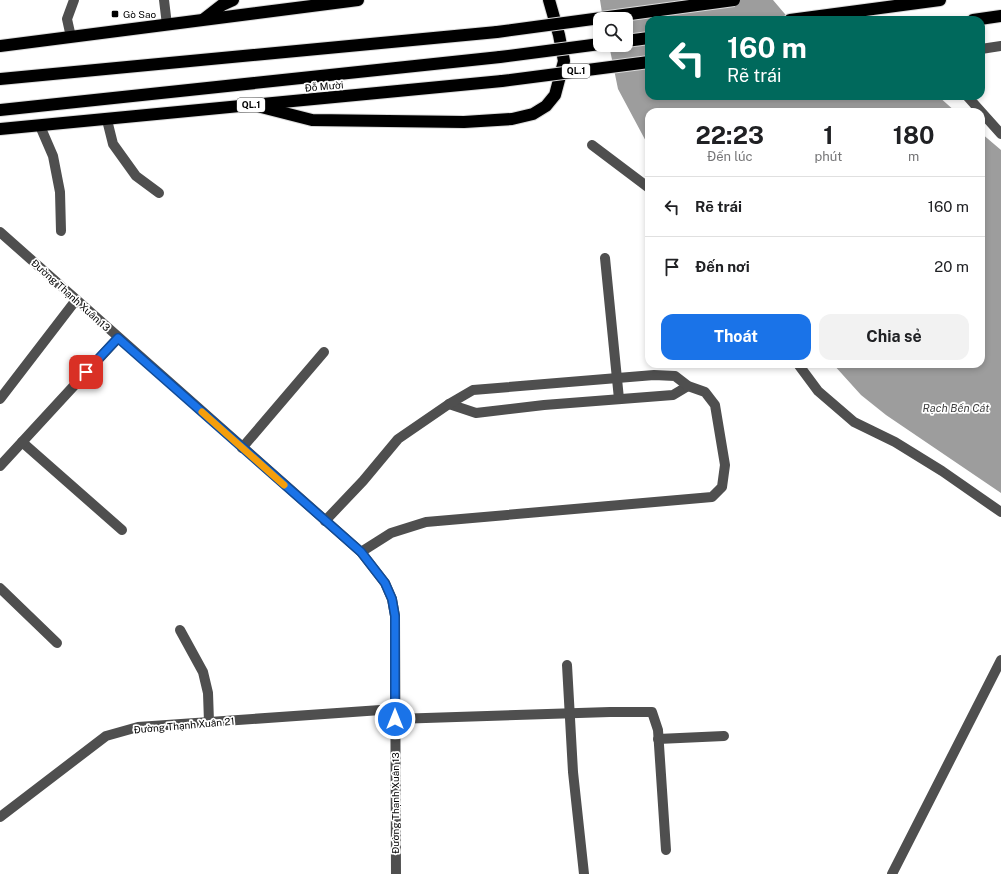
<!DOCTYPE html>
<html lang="vi">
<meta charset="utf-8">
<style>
body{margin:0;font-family:"Public Sans",sans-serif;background:#f2f2f2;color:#202124;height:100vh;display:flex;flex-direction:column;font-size:15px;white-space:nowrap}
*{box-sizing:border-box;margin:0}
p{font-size:13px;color:#757577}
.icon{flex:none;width:22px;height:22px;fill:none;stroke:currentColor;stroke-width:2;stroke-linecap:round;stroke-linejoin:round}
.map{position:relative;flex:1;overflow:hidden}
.side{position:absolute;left:645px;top:108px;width:340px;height:260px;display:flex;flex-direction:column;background:#fff;border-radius:12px;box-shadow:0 2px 6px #0003}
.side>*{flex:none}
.banner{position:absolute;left:645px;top:16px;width:340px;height:84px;border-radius:12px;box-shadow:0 2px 6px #0003;background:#00695c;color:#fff;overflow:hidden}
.tools{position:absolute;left:593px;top:12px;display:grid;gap:8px}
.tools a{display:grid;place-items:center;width:40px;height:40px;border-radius:8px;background:#fff;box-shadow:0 2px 6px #0003;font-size:20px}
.pin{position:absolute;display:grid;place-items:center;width:34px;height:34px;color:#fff;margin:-17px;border-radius:8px;box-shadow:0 2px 6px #0006}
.me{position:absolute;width:44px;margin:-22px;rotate:0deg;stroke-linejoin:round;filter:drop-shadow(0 0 3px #0008)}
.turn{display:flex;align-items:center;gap:14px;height:84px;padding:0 16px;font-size:18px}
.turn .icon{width:52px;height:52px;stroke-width:2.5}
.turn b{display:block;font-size:28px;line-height:34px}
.eta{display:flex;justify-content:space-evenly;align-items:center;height:68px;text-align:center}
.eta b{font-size:24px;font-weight:700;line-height:28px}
.cta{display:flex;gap:8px;margin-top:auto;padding:8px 16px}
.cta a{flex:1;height:46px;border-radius:12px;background:#1a73e8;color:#fff;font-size:16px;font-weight:700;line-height:46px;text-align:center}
.cta a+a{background:#f2f2f2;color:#202124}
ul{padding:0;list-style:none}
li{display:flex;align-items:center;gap:12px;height:60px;padding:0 16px;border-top:1px solid #e0e0e0}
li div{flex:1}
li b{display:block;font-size:15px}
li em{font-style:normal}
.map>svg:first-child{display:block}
</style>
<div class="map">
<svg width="1001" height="874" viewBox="0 0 1001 874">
<rect width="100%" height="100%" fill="#fff"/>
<g fill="#9d9d9d">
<path d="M600,0H773L790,20H649V96H938L956,112H649V147L618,89L609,45H626V19H603Z"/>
<path d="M981,133L1001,150V493L886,415L861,395L833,364H981Z"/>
</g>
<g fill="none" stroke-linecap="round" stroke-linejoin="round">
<defs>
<g id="highway">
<path d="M204,19L222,5L233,0"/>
<path d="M790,20L940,0"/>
<path d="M973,20L1001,16"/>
<path d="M626,41L649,38"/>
<path d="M0,46L358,0"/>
<path d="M0,79L497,32"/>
<path d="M261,107L312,120L464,122L512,119L533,114L546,106L555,95L564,61L559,35L549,0"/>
<path d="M0,110L500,57"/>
<path d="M0,129C168,114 335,97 502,81"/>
</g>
</defs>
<use href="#highway" stroke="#dbdbdb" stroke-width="14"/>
<g stroke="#4f4f4f" stroke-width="10">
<path d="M164,0L167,25"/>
<path d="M71,37L67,19L74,0"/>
<path d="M981,49L1001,46"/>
<path d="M967,96L1001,134"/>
<path d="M107,120L113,144L136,176L159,193"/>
<path d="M40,126L53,156L60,192L61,231"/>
<path d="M592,145L649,188"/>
<path d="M0,232L361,552L385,583L392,599L395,616L396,874"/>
<path d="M605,258L619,399"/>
<path d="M798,364L818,391L854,422L895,442L942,471L1001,512"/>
<path d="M0,399L76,300"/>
<path d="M449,404L476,413L544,405L673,395L688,386"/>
<path d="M22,442L122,530"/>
<path d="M242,448L324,352"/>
<path d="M0,466L118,338"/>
<path d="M325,521L363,481L398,439L449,404L473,390L654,375L675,376L688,386L705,392L715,405L725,465L722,487L712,497L426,522L391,533L361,552"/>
<path d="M0,588L57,643"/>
<path d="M180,630L203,672L208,693L209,722"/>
<path d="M567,665L573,772L584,874"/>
<path d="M395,719L610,712H652L658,730L666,850"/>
<path d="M658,739L724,736"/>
<path d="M0,817L106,736L138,727L395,709"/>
<path d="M892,874L1001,660"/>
</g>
<use href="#highway" stroke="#000" stroke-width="12"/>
<defs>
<g id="highway-bridge">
<path d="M497,32L734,0"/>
<path d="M500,57L600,44"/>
<path d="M502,81L649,62"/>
</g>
</defs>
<use href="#highway-bridge" stroke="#dbdbdb" stroke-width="14" stroke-linecap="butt"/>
<use href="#highway-bridge" stroke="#000" stroke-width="12"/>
</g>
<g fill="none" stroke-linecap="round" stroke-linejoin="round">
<defs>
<path id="route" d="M86,372L118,338L361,552L385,583L392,599L395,616V719"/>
</defs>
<use href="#route" stroke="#114b97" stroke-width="10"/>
<use href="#route" stroke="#1a73e8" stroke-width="7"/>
<path stroke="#f59e0b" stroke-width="7" d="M202,412L284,485"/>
</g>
<rect fill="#000" stroke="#fff" stroke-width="1.5" x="111" y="10" width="8" height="8" rx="2"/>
<g text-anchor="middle" stroke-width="3.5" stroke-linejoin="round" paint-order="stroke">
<g fill="#fff" stroke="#4c4c4c" stroke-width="1">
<rect x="562" y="64" width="28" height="14" rx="3"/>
<rect x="237" y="98" width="28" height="14" rx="3"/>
</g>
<g font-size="9" font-weight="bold" fill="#000">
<text x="576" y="74">QL.1</text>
<text x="251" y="108">QL.1</text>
</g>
<g font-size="10" fill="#000" stroke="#fff" text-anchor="start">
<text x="123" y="18">Gò Sao</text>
</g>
<g font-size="10" fill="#000" stroke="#fff">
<text transform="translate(324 86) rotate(-5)" y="4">Đỗ Mười</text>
<text transform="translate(71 295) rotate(42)" y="4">Đường Thạnh Xuân 13</text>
<text transform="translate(184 725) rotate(-5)" y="4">Đường Thạnh Xuân 21</text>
<text transform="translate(395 803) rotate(-90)" y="4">Đường Thạnh Xuân 13</text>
</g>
<g font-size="11" font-style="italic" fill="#3e3e3e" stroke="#fff">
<text x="956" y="412">Rạch Bến Cát</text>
</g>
</g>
</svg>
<div class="tools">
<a><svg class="icon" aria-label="search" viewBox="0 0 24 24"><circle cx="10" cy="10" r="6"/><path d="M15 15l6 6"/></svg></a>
</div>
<div class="pin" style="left:86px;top:372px;background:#d93025"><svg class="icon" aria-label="arrive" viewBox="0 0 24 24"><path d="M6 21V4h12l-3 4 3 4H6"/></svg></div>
<svg class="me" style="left:395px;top:719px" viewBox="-20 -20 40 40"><circle r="17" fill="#1a73e8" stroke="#fff" stroke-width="3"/><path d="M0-11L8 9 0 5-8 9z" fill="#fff"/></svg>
<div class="banner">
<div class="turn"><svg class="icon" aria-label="left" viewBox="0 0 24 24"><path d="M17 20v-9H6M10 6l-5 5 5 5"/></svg><div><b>160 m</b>Rẽ trái</div></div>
</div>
<section class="side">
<div class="eta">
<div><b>22:23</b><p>Đến lúc</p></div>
<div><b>1</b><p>phút</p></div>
<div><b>180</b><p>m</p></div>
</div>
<ul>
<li><svg class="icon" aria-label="left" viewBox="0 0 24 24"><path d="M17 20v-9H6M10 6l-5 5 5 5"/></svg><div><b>Rẽ trái</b></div><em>160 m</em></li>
<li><svg class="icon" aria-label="arrive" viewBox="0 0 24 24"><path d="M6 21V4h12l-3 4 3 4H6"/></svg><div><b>Đến nơi</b></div><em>20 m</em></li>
</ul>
<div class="cta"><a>Thoát</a><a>Chia sẻ</a></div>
</section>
</div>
